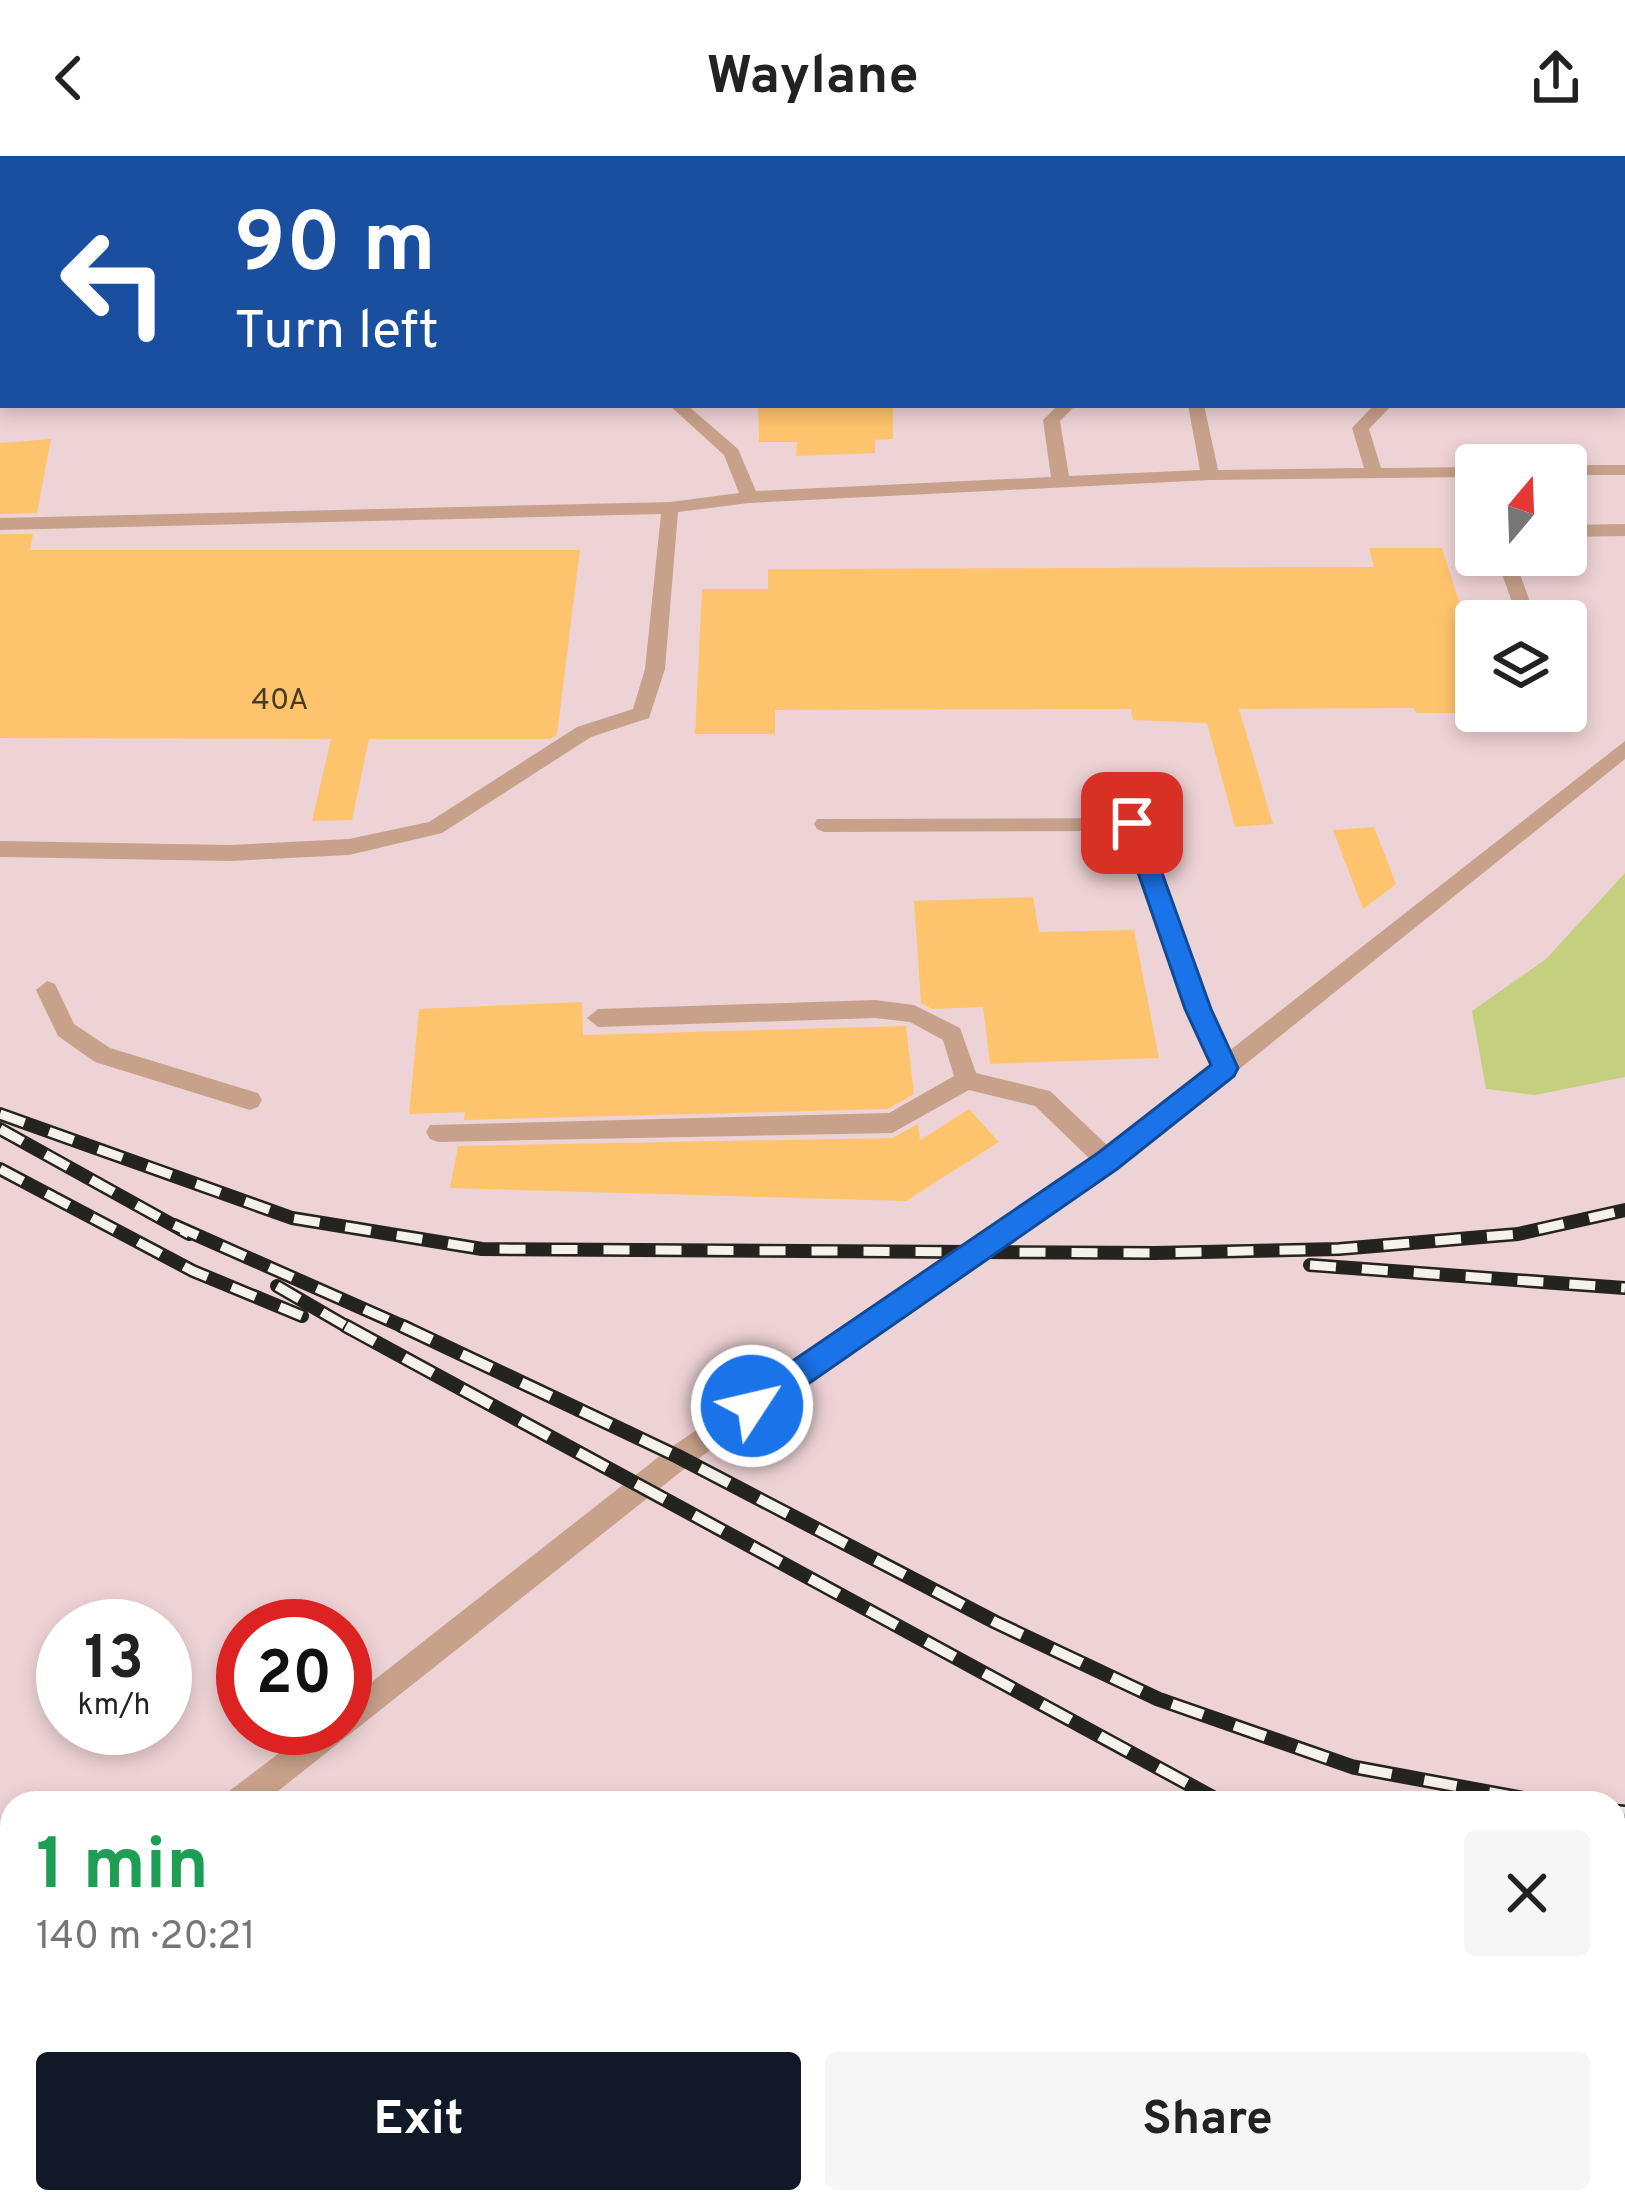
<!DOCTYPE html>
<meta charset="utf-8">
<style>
body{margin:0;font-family:Overpass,sans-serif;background:#f6f6f6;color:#222;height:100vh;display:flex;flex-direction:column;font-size:45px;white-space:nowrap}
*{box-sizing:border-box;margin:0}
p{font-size:39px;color:#767676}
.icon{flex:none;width:66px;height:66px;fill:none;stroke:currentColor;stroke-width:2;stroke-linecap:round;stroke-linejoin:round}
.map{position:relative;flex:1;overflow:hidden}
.sheet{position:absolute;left:0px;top:1635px;width:1626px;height:423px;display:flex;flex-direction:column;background:#fff;border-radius:36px 36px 0 0;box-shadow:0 6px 18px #0003}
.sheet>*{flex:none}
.hud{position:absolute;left:0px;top:0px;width:1626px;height:252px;box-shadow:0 6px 18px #0003;background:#1a4fa0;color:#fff;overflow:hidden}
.needle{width:78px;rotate:19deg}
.fabs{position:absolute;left:1455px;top:288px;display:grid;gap:24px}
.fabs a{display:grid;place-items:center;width:132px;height:132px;border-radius:12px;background:#fff;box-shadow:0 6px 18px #0003;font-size:60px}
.speed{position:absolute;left:36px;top:1443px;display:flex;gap:24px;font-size:60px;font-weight:700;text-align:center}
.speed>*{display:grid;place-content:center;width:156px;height:156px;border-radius:50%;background:#fff;box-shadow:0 6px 18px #0003;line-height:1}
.speed small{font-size:30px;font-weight:400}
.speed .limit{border:18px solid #d22;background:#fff;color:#111}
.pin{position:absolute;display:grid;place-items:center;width:102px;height:102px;color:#fff;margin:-51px;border-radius:24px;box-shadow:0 6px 18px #0006}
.me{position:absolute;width:132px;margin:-66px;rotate:55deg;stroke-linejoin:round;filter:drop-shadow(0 0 9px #0008)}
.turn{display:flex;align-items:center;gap:42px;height:252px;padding:0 36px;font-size:54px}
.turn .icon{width:156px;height:156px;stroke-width:2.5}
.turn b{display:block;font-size:84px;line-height:102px}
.round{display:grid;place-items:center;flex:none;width:126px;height:126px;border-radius:12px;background:#f6f6f6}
.overview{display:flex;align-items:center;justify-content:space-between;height:204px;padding:0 36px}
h1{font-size:72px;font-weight:700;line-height:90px;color:#1e9e55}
.action{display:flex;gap:24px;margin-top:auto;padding:24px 36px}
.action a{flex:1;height:138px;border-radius:12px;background:#111827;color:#fff;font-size:48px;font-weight:700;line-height:138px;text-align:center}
.action a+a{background:#f6f6f6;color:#222}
header{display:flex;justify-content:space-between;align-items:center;height:156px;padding:0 36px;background:#fff;font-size:54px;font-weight:700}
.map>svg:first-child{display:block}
</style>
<header><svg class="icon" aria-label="back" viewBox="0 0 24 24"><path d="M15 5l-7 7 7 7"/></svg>Waylane<svg class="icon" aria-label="share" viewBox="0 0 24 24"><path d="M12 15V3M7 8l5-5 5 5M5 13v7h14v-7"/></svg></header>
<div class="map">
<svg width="1625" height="2056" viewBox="0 0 1625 2056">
<rect width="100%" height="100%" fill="#e8e4de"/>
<path fill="#eed3d6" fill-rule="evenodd" d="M0,0H1625V2056H0ZM3,3H1623V249H3ZM1476,309H1566V399H1476ZM1476,465H1566V555H1476ZM63,1470H165V1572H63ZM243,1470H345V1572H243ZM12,1647H1614V2046H12Z"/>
<path fill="#c5cf80" d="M1625,717V921L1535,939L1486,933L1472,855L1546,803Z"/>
<g fill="#fec46d">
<path d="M758,249H893V283L875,284V297L796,300L797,286H759Z"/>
<path d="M51,283L37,357L0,358V287Z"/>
<path d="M0,378H33L30,394H580L557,579L550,583H369L352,664L312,665L331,583L0,582Z"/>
<path d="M1369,392H1442L1463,458H1476V557H1416L1414,552L1239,553L1273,668L1235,671L1207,567L1133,564L1131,553L775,554V578H695L702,433H768V413L1374,411Z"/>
<path d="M1374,671L1396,728L1363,753L1333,674Z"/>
<path d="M1033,741L1039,776L1134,774L1159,902L990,908L983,851L932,853L921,847L914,745Z"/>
<path d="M582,846L583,879L906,870L914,938L888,953L464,964L465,956L409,958L419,853Z"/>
<path d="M969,953L999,986L906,1045L450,1032L458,990L892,982L918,968L920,984Z"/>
</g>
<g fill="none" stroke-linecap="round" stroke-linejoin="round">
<g fill="#c7a18a" fill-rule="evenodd">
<rect x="351" y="0" width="14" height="3"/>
<path d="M1105,0H1121L1123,3H1107Z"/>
<path d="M1258,0H1272L1273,3H1259Z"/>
<rect x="1623" y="110" width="2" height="10"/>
<rect x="0" y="133" width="3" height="10"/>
<path d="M669,249H687L738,293L756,335L1051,321L1043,264L1058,249H1076L1060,265L1069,320L1200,314L1188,249H1204L1218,314L1364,312L1352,272L1374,249H1392L1369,273L1381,312L1476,311V321L1210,324L749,347L678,356L665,513L649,562L591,581L442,677L349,699L231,705L0,701V685L231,689L349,683L429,666L577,571L633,553L645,513L661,358L0,374V362L670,346L739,337L724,299Z"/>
<rect x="1566" y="309" width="59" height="10"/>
<path d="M1625,368V380L1566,381V369Z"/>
<path d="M1495,399H1513L1537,465H1519Z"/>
<path d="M1567,550L1571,557L1561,564L1550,555H1566Z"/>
<path d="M1625,585V603L1116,1012L688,1310L263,1647H224L228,1636L312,1572H345V1547L670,1292L1091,1004L1035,950L969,934L892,977L438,986L430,983L426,976L430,969L889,957L954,920L943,884L910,866L875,862L598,871L587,862L598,853L875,844L914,849L960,872L976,917L1050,935L1109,991L1212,909L1187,853L1125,675L824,676L817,673L814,668L817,663L1140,662L1209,853L1229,895Z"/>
<path d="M47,825L55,828L74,868L110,892L258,937L262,944L258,951L250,954L95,906L58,880L36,834Z"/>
<path d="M12,1808V1844L0,1850V1814Z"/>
</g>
<defs>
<g id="rail-far1">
<path d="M0,958L292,1062L482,1093L1155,1097L1339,1093L1518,1078L1625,1054"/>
<path d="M0,973L189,1078"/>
<path d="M0,1013L193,1115L302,1160"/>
<path d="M174,1069L409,1173"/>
<path d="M1310,1109L1625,1132"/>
<path d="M277,1130L351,1173"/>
</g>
<g id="rail">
<path d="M346,1170L1223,1647"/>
<path d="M402,1170L677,1300L995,1466L1158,1543L1353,1611L1548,1647"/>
<path d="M1614,1655L1625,1656"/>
<path d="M1614,1862L1625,1868"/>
</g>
</defs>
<use href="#rail-far1" stroke="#242320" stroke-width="14"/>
<use href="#rail" stroke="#242320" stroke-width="15"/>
<use href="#rail-far1" stroke="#f5f2eb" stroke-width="9" stroke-dasharray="26" stroke-linecap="butt"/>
<use href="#rail" stroke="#f5f2eb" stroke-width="10" stroke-dasharray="33" stroke-linecap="butt"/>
</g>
<path fill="#1a73e8" stroke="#114b97" stroke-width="3" d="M1132,659L1144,667L1211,853L1238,912L1234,920L1117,1013L762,1260L752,1264L741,1260L737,1250L741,1240L1098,997L1211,909L1185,853L1121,667Z"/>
<g text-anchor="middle" stroke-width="9" stroke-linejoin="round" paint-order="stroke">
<g font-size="30" fill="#4a3b24">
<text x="280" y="553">40А</text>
</g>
</g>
</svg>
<div class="fabs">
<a><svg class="needle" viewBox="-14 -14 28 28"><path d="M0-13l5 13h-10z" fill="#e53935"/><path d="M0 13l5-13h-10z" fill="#767676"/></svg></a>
<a><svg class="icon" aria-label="layers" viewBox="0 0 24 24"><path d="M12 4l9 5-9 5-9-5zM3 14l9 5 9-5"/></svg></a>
</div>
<div class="speed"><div>13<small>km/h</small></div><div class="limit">20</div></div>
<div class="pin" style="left:1132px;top:667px;background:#d93025"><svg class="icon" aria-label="arrive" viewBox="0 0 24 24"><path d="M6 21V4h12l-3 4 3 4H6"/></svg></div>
<svg class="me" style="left:752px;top:1250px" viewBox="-20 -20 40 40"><circle r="17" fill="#1a73e8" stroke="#fff" stroke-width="3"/><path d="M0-11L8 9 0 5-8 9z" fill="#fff"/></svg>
<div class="hud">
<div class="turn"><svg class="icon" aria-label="left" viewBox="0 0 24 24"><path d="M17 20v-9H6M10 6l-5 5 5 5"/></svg><div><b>90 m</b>Turn left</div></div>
</div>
<section class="sheet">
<div class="overview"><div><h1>1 min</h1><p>140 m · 20:21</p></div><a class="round"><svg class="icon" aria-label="close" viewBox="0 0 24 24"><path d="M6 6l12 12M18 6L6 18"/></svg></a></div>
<div class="action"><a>Exit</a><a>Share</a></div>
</section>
</div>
